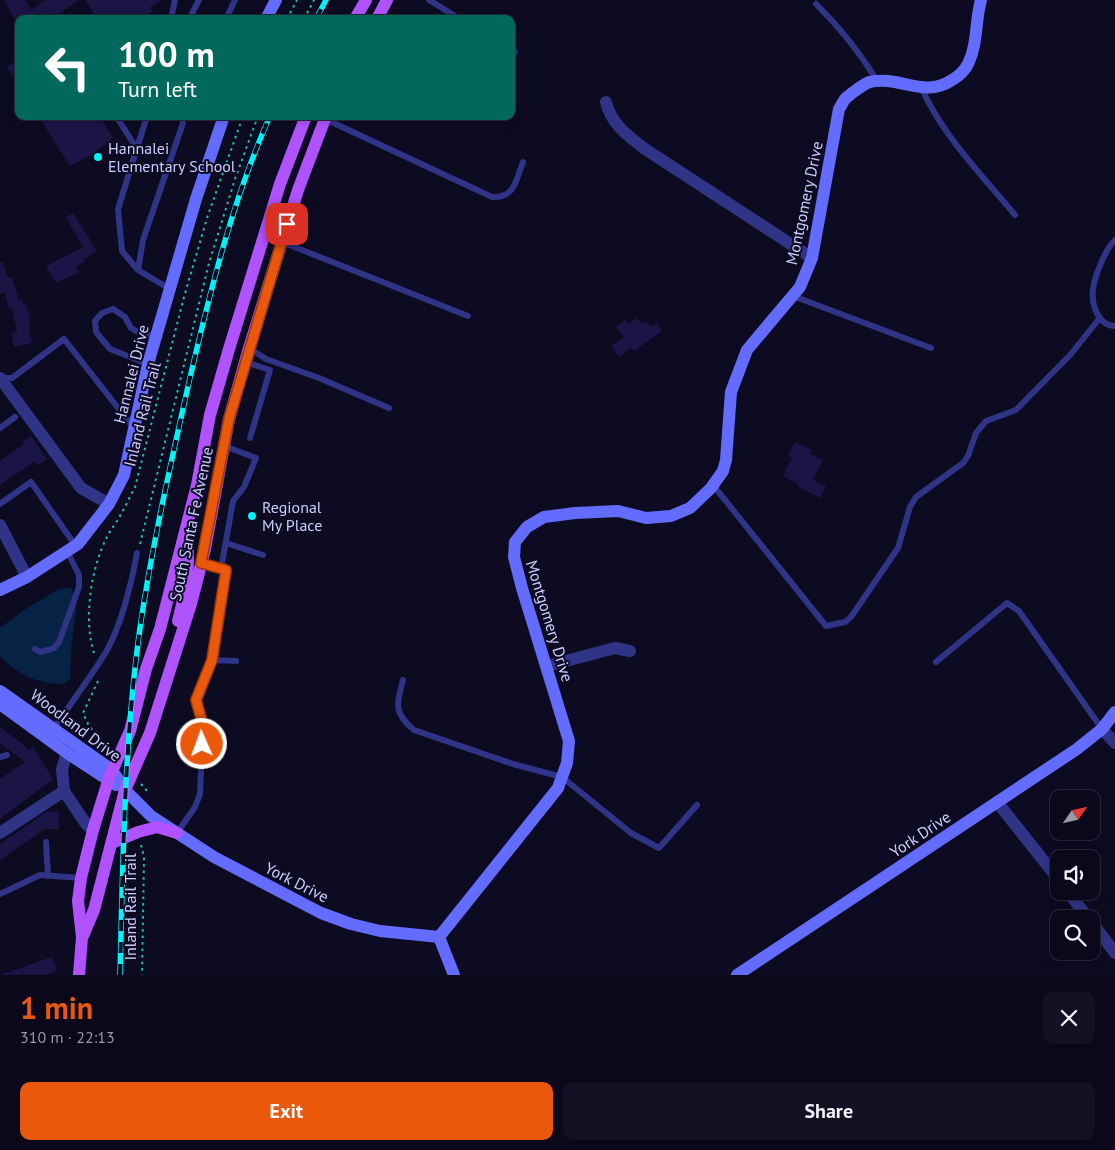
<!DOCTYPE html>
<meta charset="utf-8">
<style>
body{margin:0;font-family:"PT Sans",sans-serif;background:#131123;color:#f1f3f6;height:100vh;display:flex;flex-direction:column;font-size:19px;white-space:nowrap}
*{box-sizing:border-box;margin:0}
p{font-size:16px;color:#999aa2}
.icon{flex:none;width:28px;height:28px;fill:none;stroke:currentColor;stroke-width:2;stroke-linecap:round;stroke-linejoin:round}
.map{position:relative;height:975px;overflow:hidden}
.details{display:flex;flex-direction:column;background:#0a081a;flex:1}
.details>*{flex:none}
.top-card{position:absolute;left:15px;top:15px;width:500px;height:105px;border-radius:10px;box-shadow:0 2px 8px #0003,0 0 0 1px #2a2939;background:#00695c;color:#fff;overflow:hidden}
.needle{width:32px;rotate:56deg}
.fabs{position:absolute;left:1050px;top:790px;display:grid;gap:10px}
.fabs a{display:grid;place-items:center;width:50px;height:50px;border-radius:10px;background:#0a081a;box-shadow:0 2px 8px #0003,0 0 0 1px #2a2939;font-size:25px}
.pin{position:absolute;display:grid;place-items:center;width:42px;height:42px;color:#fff;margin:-21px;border-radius:10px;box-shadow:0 2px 8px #0006}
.me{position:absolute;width:55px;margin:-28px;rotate:358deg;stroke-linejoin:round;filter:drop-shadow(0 0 4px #0008)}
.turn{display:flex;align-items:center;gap:18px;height:105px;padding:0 20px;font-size:22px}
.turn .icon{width:65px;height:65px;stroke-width:2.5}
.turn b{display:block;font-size:35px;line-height:42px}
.round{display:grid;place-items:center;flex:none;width:52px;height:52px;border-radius:10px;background:#131123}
.summary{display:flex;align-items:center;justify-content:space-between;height:85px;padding:0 20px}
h1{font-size:30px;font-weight:700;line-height:38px;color:#ea580c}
.button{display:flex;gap:10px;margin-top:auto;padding:10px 20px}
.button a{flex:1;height:58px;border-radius:10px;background:#ea580c;color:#fff;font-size:20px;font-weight:700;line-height:58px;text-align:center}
.button a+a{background:#131123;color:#f1f3f6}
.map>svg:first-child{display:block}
</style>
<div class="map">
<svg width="1115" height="975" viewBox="0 0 1115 975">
<rect width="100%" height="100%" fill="#0d0b22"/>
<path fill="#062346" d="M71,588L77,601L71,649L70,679L64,684C38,684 18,675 0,656V628L24,610L59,589Z"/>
<g fill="#1a1545">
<path d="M4,0H25L32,10L45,0H78L52,19H17L15,20Z"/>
<path d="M85,0H162L150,7L153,11L142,19H98Z"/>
<path d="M19,59V85L7,67Z"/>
<path d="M38,116H99L113,138L90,157L89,156L70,166Z"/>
<path d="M73,213L97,251L83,260L85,262L76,266L79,272L56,283L46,266L83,247L66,218Z"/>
<path d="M0,262H3L8,278L12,277L19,300L22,299L23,304L26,303L31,325L29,327L32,342L28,344L14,347L11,333L17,332L12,308L9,309L5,293L0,294Z"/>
<path d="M637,318L642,324L646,321L651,327L656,323L662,331L634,351L631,348L619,357L611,346L624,337L616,327L625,320L628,324Z"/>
<path d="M31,436L47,459L38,465L35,461L0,485V461L24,444L23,442Z"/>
<path d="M795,442L812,450L810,454L823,460L813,480L826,486L820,498L797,486L798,484L783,476L792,458L788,455Z"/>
<path d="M0,727L24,745L28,750L33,747L53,779L0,819V779L25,762L0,743Z"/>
<path d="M48,811L59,812V829H45L0,860V844Z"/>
<path d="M52,957L57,970L52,973L46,975H3V974Z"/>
</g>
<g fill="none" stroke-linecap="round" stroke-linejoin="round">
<g stroke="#20bea7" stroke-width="2" stroke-dasharray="2.5 4" stroke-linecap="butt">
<path d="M287,19L297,0"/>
<path d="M304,19L314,0"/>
<path d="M140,544L209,263L235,179L258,116"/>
<path d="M94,653C83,619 91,568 107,537C111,529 117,522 121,514C126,506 130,496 135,487L184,297L207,218L243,116"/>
<path d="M98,681L83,713L89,726L109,748"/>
<path d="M141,784L148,792L147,794"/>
<path d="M141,845L144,857L142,975"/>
</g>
<g stroke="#303486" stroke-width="6">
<path d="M429,0L460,19"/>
<path d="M816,4C840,28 860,52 877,81"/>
<path d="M171,19L175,0"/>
<path d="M189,19L199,0"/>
<path d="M226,19L235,0"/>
<path d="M511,50L515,52"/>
<path d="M921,87C942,135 982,175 1015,215"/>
<path d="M116,116L137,149"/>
<path d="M147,116L118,209L122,251L138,270L170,289"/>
<path d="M325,119L492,197C515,198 516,180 523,162"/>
<path d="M1115,240C1106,248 1094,277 1093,290C1091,305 1099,326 1115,326"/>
<path d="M282,242L468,316"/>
<path d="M138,270L143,240L183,123L182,116"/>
<path d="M793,296L931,348"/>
<path d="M249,348L266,359L319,378L389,408"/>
<path d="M245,362L270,370L250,438"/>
<path d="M148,364L110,349L96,332L95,321L102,313L113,309L125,317L131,328L138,332L156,337"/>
<path d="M1,378H12L64,339L133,427"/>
<path d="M0,428L15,417"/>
<path d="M713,485L826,626L845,622L851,617L898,548L910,507L916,497L963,463L968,456L976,433L986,421L1016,410L1071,354L1099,319"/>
<path d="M0,504L31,482L75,545"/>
<path d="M226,543L263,555"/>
<path d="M201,563L226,570L213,660L236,661"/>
<path d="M221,569L233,501L244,487L256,458L224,446"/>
<path d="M35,649L41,652L54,648L59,642L79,587V575L67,551"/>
<path d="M936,662L1007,603L1019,611L1102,729"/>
<path d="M403,680C396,704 394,714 414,730L513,764L562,777L631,833L659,848L697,805"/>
<path d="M54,728C71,703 90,678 106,652C121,626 132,582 137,553"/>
<path d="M0,757L7,755"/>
<path d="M177,833L195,807L200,794L203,725L195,700L213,660"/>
<path d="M46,842L48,876"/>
<path d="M0,894L40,875L81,878"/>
</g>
<g stroke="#303486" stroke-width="12">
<path d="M606,102C611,124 628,136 645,149L812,258"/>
<path d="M0,378L81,488L109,504"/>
<path d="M0,525L27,577"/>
<path d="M547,666L615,648L630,651"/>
<path d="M1102,729L1115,743"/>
<path d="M64,791L62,769L67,753"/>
<path d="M997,802L1059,880"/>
<path d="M0,833L64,791L86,824L93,830"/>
<path d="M1067,891L1089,919"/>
<path d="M1091,921L1115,953"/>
</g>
<g stroke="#636cff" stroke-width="12">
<path d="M266,19L276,0"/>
<path d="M0,590L27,577L78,544L109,504L124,475L148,364L196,199L224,116"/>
<path d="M0,691L112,770L125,790L151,816L214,857L321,913L351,924L380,931L439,937"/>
<path d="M0,704L67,753L116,785"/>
<path d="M439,937L558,788L567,763L569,741L522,588L514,557L515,542L527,527L544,517L575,513L618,511L646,518L671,516L690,508L711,488L723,471L726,460L731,392L747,350L800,287L812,258L839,109C841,106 843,102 845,99C849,95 865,83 870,82C899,75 924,99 952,80C959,76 965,70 968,64C978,44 975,21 981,0"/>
<path d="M439,937L454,975"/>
<path d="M737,975L1077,749L1102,729L1115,712"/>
</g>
<g stroke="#b053ff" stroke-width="12">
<path d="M355,19L366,0"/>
<path d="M377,19L387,0"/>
<path d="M178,621C186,589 190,573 187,539"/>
<path d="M112,843L138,832L157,827L177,833"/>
<path d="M83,936L94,910L125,790L150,733L191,604L205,549L229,419L249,348L298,190L326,116"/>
<path d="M79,975L82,937L78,901L81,878L93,830L109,778L130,731L146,669L160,629L197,485L210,415L229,349L280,184L306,116"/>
</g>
<defs>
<g id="rail">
<path d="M316,19L326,0"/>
<path d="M120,975C123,859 124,743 140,628C152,545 171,463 189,382C210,292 232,201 270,116"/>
</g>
</defs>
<use href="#rail" stroke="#00f3f7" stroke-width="5.5"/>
<use href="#rail" stroke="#0d0b22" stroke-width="4" stroke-dasharray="11" stroke-linecap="butt"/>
</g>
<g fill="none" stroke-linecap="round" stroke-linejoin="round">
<defs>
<path id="route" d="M202,744L203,725L196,700L212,660L226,570L201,563L229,419L287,224"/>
</defs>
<use href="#route" stroke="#983908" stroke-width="12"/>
<use href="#route" stroke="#ea580c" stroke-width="9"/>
</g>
<g fill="#00f3f7" stroke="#0d0b22" stroke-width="2">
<circle cx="98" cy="157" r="5"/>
<circle cx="252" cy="516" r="5"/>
</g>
<g text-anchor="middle" stroke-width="4" stroke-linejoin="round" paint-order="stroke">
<g font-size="16" fill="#cdccff" stroke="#0d0b22" text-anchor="start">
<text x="108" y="154">Hannalei<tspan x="108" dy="18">Elementary School</tspan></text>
<text x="262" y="513">Regional<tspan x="262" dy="18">My Place</tspan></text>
</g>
<g font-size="16" fill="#cdccff" stroke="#0d0b22">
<text transform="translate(804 203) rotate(-78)" y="6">Montgomery Drive</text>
<text transform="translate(131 374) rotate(-76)" y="6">Hannalei Drive</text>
<text transform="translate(142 414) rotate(-76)" y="6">Inland Rail Trail</text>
<text transform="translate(191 524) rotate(-78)" y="6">South Santa Fe Avenue</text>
<text transform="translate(550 621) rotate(73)" y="6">Montgomery Drive</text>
<text transform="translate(76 725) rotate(37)" y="6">Woodland Drive</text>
<text transform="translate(920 834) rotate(-34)" y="6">York Drive</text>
<text transform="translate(297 882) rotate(27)" y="6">York Drive</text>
<text transform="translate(130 907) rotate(-90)" y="6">Inland Rail Trail</text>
</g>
</g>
</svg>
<div class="fabs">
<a><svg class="needle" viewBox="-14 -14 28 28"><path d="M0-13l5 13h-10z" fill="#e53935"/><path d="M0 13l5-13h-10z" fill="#999aa2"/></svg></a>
<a><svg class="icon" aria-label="sound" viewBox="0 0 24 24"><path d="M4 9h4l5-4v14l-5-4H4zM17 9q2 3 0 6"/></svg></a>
<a><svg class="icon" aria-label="search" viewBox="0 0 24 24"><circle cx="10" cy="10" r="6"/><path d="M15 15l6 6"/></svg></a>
</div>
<div class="pin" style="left:287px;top:224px;background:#d93025"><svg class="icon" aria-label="arrive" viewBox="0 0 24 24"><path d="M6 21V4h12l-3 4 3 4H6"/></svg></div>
<svg class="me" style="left:202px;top:744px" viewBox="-20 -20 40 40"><circle r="17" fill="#ea580c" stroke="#fff" stroke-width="3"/><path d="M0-11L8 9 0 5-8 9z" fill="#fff"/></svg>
<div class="top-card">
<div class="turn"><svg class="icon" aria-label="left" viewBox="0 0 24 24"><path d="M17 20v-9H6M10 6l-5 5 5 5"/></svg><div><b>100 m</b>Turn left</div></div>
</div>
</div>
<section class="details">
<div class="summary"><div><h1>1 min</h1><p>310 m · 22:13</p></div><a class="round"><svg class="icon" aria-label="close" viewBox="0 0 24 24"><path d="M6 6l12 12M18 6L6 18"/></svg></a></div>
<div class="button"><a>Exit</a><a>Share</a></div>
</section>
